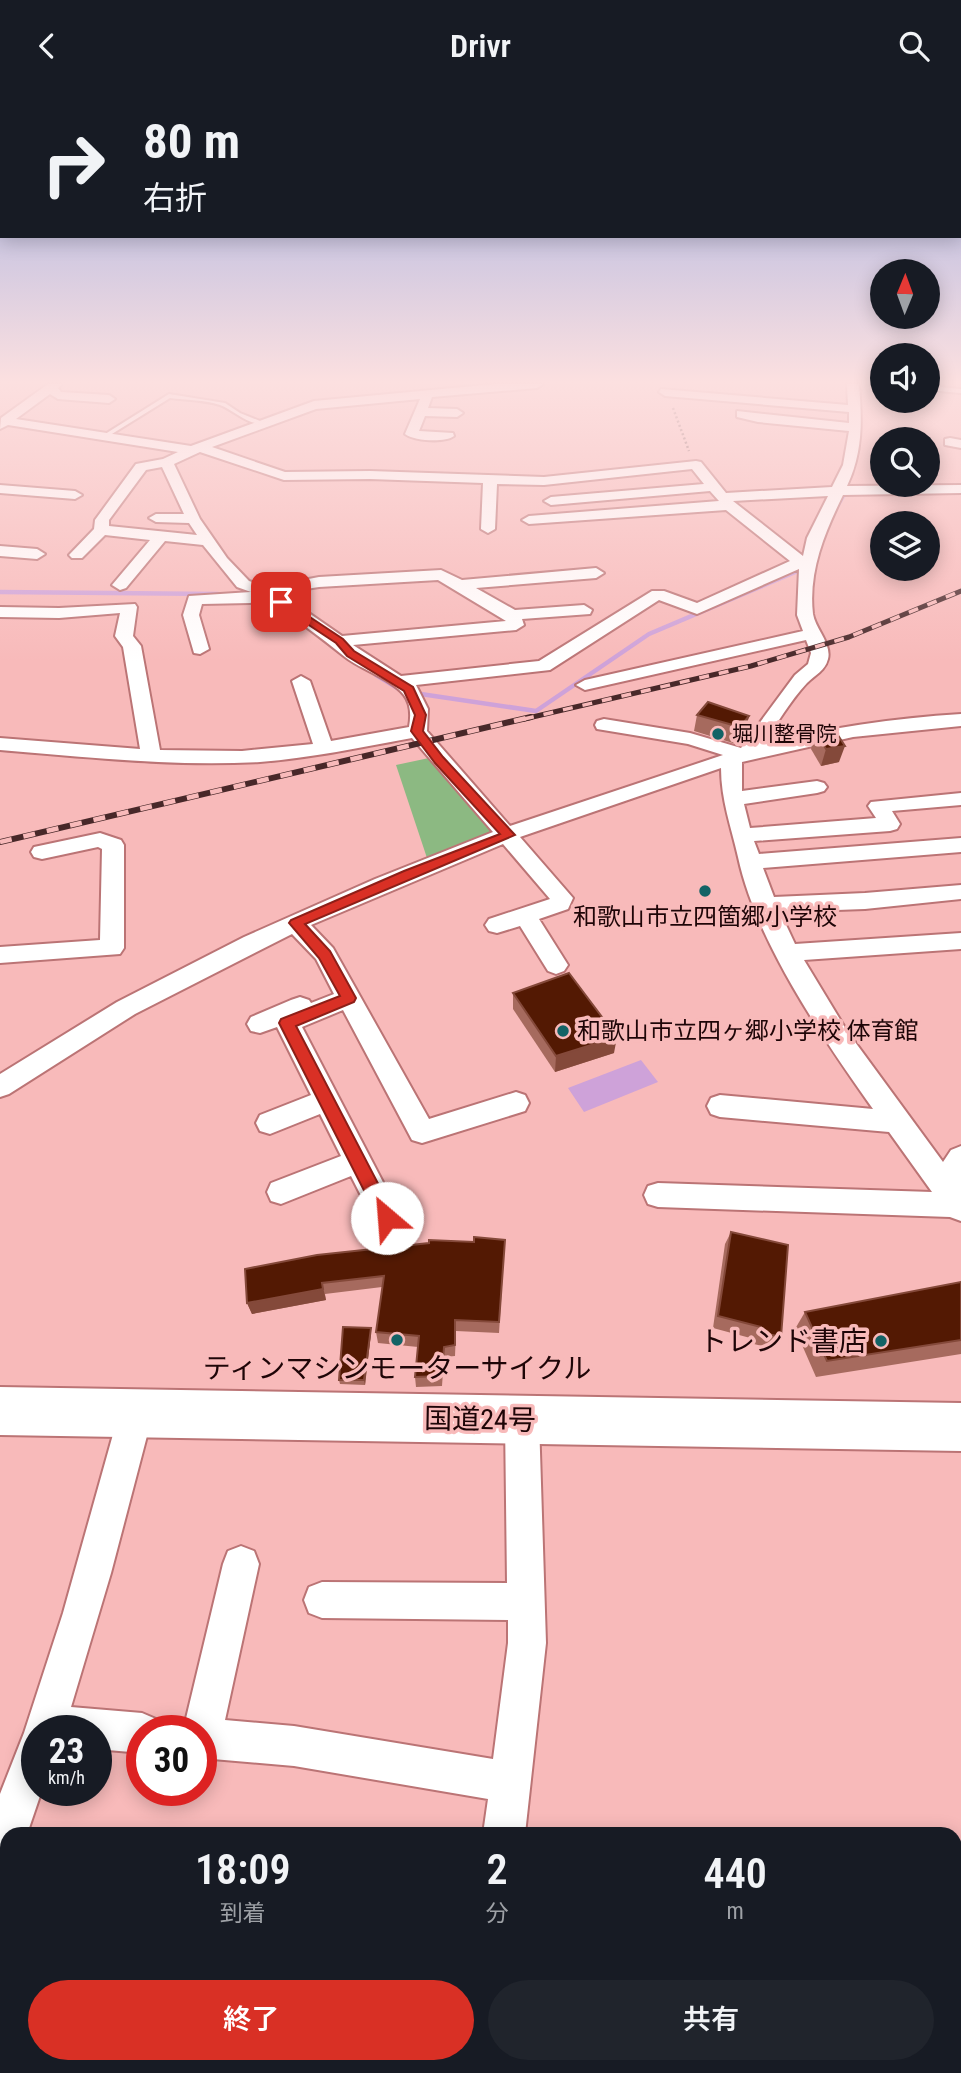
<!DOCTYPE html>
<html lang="ja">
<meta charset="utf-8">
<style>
body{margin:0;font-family:"Roboto Condensed","Noto Sans JP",sans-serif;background:#20242c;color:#f1f3f6;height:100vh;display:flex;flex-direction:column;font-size:26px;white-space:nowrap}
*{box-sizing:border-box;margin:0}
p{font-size:23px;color:#9ea1a6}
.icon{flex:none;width:38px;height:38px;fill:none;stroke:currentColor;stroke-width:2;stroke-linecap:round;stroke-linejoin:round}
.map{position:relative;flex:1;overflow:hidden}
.side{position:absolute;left:0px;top:1736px;width:962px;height:247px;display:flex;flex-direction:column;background:#171b24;border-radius:21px 21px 0 0;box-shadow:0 4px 18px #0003}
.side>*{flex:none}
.banner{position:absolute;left:0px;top:0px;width:962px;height:147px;box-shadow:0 4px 18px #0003;background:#171b24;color:#f1f3f6;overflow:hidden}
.needle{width:46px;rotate:1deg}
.buttons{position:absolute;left:870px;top:168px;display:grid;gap:14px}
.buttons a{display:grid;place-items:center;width:70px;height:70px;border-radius:50%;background:#171b24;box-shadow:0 4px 18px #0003;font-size:35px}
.speed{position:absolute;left:21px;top:1624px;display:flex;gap:14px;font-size:35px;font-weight:700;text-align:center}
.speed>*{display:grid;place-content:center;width:91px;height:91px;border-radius:50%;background:#171b24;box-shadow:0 4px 18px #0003;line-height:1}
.speed small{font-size:18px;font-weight:400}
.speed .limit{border:10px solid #d22;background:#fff;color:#111}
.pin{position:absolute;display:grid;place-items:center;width:60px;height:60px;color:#fff;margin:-30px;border-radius:14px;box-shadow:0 4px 10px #0006}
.me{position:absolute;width:77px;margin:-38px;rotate:333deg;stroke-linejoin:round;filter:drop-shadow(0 0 5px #0008)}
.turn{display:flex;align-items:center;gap:24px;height:147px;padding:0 28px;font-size:32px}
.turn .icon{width:91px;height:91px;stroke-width:2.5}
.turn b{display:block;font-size:49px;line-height:60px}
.eta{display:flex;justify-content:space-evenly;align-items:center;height:119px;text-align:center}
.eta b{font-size:42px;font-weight:600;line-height:49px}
.primary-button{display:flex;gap:14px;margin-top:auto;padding:14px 28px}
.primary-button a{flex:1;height:80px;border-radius:42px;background:#d93025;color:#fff;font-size:28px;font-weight:600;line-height:80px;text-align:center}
.primary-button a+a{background:#20242c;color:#f1f3f6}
header{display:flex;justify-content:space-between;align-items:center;height:91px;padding:0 28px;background:#171b24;font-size:32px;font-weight:600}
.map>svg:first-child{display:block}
</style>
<header><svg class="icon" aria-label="back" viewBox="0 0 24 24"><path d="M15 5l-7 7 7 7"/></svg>Drivr<svg class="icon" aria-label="search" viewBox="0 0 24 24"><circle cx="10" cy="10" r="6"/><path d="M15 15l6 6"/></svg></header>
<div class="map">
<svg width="961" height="1982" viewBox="0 0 961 1982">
<rect width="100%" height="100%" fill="#f8baba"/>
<path fill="#8cb982" d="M429,667L496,742L428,770L396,674Z"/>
<path fill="#cea2d9" d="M641,969L658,991L584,1021L568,997Z"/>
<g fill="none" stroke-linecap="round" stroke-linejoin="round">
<path stroke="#cea2d9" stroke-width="3.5" d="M833,423L845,403L852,402"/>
<g stroke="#cea2d9" stroke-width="4.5">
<path d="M0,501L218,503"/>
<path d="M257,505L301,531"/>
<path d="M376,584L399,598"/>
<path d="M414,602L536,620L649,543L807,476"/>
</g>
<defs>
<g id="lane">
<path d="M928,295L961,298V302L928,299Z"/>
<path d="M169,303L225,312L240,322L265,332C249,336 234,319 220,314C205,309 186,309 170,307L107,346L102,345Z"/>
</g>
<g id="street">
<path d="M48,293H62L58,297L61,301L109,304L115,308L109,312L58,308L50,303L16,328L191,355L314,310L495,293H543L537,297L432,306L428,317L457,318L463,322L457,326L425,325L419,340L453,342L454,345C445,352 414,350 405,343L420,308L316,318L212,356L285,381L370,380L544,386L696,370L701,371L726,402L832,396L843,374L849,340L758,331L737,326V320L849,332V321L665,305L659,301L661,298L848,314L847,293H859C862,330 863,361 847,395L961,394V402L843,404C825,441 808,480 813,523C815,537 832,553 828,568C825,580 815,584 807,592C790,610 777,633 763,653C828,637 894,627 961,623V635L853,646L742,671V700L817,690L824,692L827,696L824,700L817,702L744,713L750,737L876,727L868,715L871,711L961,702V714L892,720L900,733L897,738L890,740L754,750L759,763L961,747V761L763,777L774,806L865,802L961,794V808L865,818L780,821L795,853L961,842V858L804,869L847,940L943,1071L951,1059L961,1055V1130L950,1126L658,1116L648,1113L644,1104L648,1095L658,1092L932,1101L889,1041L720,1026L711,1023L707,1015L711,1007L720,1004L873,1018C822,946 756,850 738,766C731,735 721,709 721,677L520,746L573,807L568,818L539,828L568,874L564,880L556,883L548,880L520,835L497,842L489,840L485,834L489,828L550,808L503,753L311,834L333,857L429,1028L516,1001L525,1004L529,1012L525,1020L422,1052L412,1049L343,919L302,936L397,1118L402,1127L397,1136L387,1140L377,1136L351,1085L281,1113L271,1110L267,1101L271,1092L341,1065L320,1023L270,1043L260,1040L256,1032L260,1024L311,1004L277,936L260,942L251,940L247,933L251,926L291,909L300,906L309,909L311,912L334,903L316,868L292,843L135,923L9,1003L0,1006V983L117,911L244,846L375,788L493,741L412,647C362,656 311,667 260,671C174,676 86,666 0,659V647L140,658L123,556L115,545L120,522L59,527L0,526V516L59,517L135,513L137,516L133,545L141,555L160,659L242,660L313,653L292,590L301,585L310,590L331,650L409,636C411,625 411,613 404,604C393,589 360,578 345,566C319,545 293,526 266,507L250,512L202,513L199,524L209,558L200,563L194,562L183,524L189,505L251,501L237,496L203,454L165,450L126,497L120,499L112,494L150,449L105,444L82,467H72L69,464L94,438L95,429L136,373L163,368L178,361L8,334L0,338L1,327ZM200,361L284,389L370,388L483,392L481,438L488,442L495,438L497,393L544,394L692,378L704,393L551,406L544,410L551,414L710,400L719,410L529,425L522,429L529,433L726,419L790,470L697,512L664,500H652L539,570L401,585L353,554L516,539L524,534L522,528L590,523L592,519L584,514L515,519L476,497L596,487L604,482L596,477L462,489L441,479L319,486L267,496L249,490L227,467L200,428L174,373ZM162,376L184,423H156L149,427L156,431L189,432L197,444L109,435V429L146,379ZM828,405L807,447L803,465L733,410ZM799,478L797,524L803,540L585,589L576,594L585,599L806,549L811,562L808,573L795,584L741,657L690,642L604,628L597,630L595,634L597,638L688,653L723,664L510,735L427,640L428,618L416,594L550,579L659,509L697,523ZM438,489L506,530L342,545L280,502L319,496Z"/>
<path d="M950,347L961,349V357L945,354V348Z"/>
<path d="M0,394L75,400L82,404L75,408L0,402Z"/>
<path d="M0,455L37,458L45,463L37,468L0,465Z"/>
<path d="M100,742L121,749L124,754V857L120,863L0,872V856L100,849L102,758L98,756L42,768L34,766L31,761L34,756Z"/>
<path d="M136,1306L148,1310L153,1322L111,1482L71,1616L142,1622L156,1628L161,1640H142V1662L96,1658V1640H37V1699H42L27,1743H7V1778L0,1781V1703L24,1642L63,1522L119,1322L124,1310Z"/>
<path d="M522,1312L534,1317L539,1329L546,1552L525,1743H483L488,1708L294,1675L201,1667V1640H183L223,1473L228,1460L241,1455L254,1460L259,1473L225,1629L294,1635L493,1668L508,1552V1529L322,1527L309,1522L304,1509L309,1496L322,1491L507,1492L505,1329L510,1317Z"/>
<path d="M0,1853L7,1855V1899L0,1897Z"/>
<path d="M233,1976H280L278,1982H231Z"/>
<rect x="460" y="1976" width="46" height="6"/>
<path d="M688,1976H734L736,1982H686Z"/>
</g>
<path id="highway" d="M0,1296L961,1312V1360L0,1344Z"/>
</defs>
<use href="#lane" stroke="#bb7475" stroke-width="4"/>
<use href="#street" stroke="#bb7475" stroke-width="4"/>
<use href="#highway" stroke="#bb7475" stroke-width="4"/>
<path stroke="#825859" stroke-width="2.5" stroke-dasharray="2 2.5" stroke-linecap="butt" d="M673,317L689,360"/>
<use href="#lane" fill="#fff" fill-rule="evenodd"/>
<use href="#street" fill="#fff" fill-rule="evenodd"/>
<use href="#highway" fill="#fff" fill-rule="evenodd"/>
<defs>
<path id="rail-far1" d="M524,628L751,575L849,546L961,500"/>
<path id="rail" d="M0,751L531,626"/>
</defs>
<use href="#rail-far1" stroke="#482829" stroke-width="5"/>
<use href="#rail" stroke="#482829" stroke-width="6"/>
<use href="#rail-far1" stroke="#f8baba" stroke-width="3.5" stroke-dasharray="10" stroke-linecap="butt"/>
<use href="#rail" stroke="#f8baba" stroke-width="4.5" stroke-dasharray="12" stroke-linecap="butt"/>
</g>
<g fill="#a66a5e">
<path d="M697,624L749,625L745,641L736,653L694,640Z"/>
<path d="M816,642L839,671L821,675L811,658Z"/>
<path d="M513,902L614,962L555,981L513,918Z"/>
<path d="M731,1141L781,1246L774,1258L754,1253V1248L713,1237L725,1153Z"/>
<path d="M505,1149L499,1242L456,1240L455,1265L444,1266L442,1295L416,1296L415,1286L418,1256L378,1252L376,1241L382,1196L325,1203L326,1209L252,1223L247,1212L474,1151Z"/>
<path d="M961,1191V1263L816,1286L795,1238L805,1221Z"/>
<path d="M371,1242L365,1294L340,1293L339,1289Z"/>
</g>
<g fill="#84493a">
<path d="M749,625L745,641L736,653L740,636Z"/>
<path d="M845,655L839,671L821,675L826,658Z"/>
<path d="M617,946L614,962L555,981L556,965Z"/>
<path d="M322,1192L326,1209L252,1223L247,1212Z"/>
<path d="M371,1237V1242L365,1294L364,1289Z"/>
</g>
<g fill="#531903" stroke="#84493a" stroke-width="2">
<path d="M708,611L749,625L740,636L697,624Z"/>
<path d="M834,638L845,655L826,658L816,642Z"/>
<path d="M569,882L617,946L556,965L513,902Z"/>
<path d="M731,1141L788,1154L781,1246L760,1241L761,1236L718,1225Z"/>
<path d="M474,1146L505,1149L499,1231L455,1229V1254L444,1256L442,1285L415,1286L419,1245L376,1241L384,1185L322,1192L323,1198L247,1212L245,1178L317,1164L429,1152V1149L474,1151Z"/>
<path d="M961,1191V1249L827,1270L805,1221Z"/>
<path d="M343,1236L371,1237L364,1289H339Z"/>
</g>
<linearGradient id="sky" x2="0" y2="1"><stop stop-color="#9dade2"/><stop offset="0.51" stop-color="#fce0e0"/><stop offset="1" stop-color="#fce0e0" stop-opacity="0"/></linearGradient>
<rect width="961" height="571" fill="url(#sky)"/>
<path fill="#d93025" stroke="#8d1f18" stroke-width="2" d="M277,509H284L343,548L354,560L413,596L426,624L423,640L443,666L515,744L305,833L330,860L356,907L354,911L296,935L396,1127L394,1133L387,1135L381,1133L279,932L281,928L340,905L319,867L289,832L291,829L404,780L500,743L435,672L411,640L415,624L404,600L347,565L336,552L277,513Z"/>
<g fill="#136366" stroke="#f8baba" stroke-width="2.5">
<circle cx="718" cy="643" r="7"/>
<circle cx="705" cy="800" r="7"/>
<circle cx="563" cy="940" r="7"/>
<circle cx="397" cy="1249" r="7"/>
<circle cx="881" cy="1250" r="7"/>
</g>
<g text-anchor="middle" stroke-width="7" stroke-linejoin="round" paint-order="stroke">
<g font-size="21" fill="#1e0507" stroke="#f8baba" text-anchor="start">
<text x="732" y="650">堀川整骨院</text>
</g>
<g font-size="24" fill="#1e0507" stroke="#f8baba">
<text x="705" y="834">和歌山市立四箇郷小学校</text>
<text x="577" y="948" text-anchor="start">和歌山市立四ヶ郷小学校 体育館</text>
</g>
<g font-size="28" fill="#1e0507" stroke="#f8baba" text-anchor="end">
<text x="867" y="1260">トレンド書店</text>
<text x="397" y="1287" text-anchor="middle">ティンマシンモーターサイクル</text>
</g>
<g font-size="28" fill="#1e0507" stroke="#f8baba">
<text transform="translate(480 1328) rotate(1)" y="10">国道24号</text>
</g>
</g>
</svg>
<div class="buttons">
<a><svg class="needle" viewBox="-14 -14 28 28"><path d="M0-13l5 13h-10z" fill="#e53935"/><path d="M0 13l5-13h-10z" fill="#9ea1a6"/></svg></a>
<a><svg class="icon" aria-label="sound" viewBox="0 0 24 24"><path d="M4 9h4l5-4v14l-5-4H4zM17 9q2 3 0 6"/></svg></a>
<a><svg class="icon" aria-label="search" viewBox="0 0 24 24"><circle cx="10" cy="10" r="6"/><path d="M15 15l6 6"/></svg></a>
<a><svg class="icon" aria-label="layers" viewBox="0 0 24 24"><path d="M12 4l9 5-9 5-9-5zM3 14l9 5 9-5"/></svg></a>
</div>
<div class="speed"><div>23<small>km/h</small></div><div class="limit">30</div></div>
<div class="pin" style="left:281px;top:511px;background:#d93025"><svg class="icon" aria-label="arrive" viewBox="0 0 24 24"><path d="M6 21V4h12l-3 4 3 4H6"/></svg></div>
<svg class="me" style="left:387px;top:1127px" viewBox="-20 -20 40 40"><circle r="19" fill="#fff"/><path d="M0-13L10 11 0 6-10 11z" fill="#d93025"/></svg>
<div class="banner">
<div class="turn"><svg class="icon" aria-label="right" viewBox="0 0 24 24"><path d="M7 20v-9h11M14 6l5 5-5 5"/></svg><div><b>80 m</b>右折</div></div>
</div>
<section class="side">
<div class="eta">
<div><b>18:09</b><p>到着</p></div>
<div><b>2</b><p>分</p></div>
<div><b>440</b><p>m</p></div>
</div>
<div class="primary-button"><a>終了</a><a>共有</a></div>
</section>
</div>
